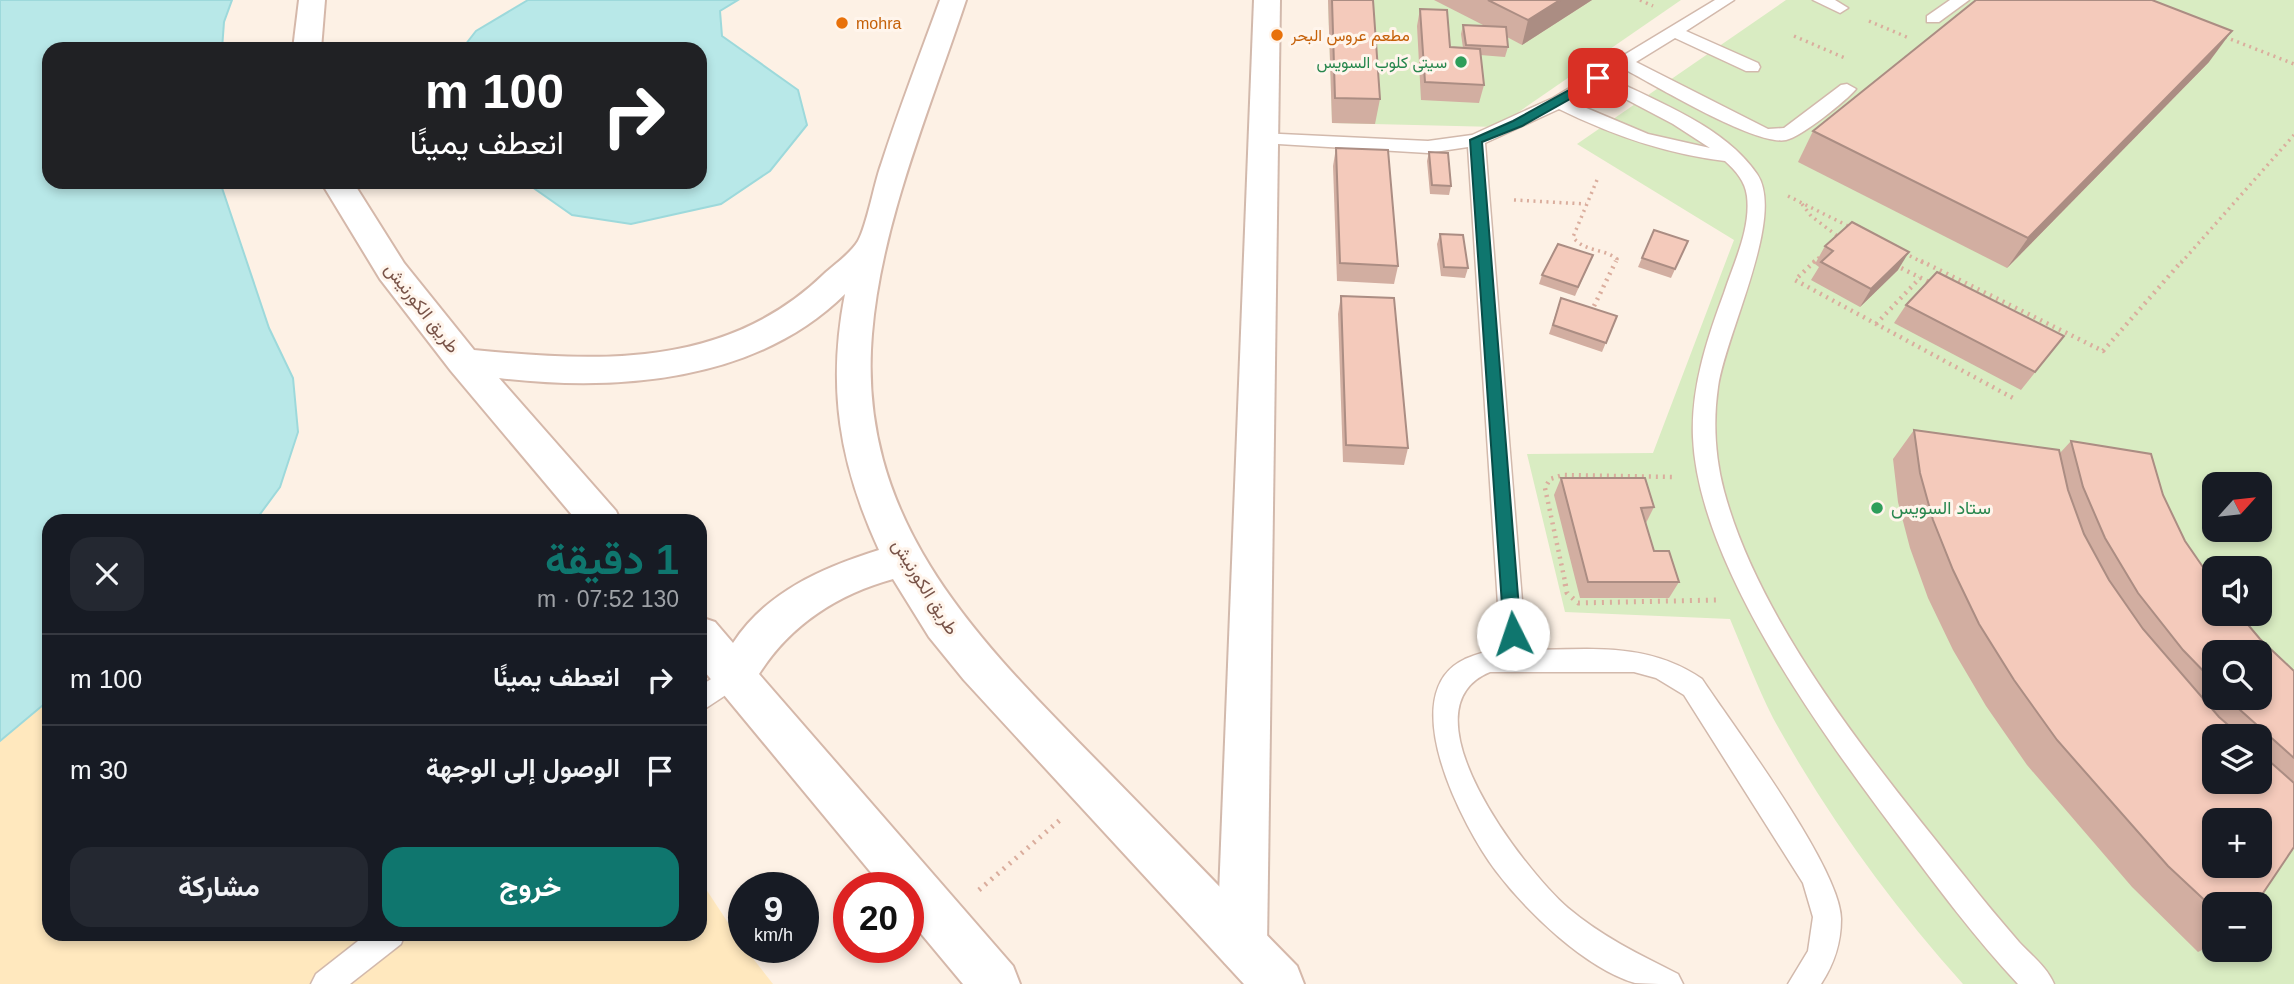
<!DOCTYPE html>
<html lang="ar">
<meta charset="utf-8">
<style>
body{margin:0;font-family:Helvetica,Vazirmatn,sans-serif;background:#242831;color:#f1f3f6;direction:rtl;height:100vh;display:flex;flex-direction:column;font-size:26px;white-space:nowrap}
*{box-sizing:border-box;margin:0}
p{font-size:23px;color:#9ea1a6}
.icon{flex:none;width:38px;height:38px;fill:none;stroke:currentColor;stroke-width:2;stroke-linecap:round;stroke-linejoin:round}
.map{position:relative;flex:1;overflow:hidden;direction:ltr}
.side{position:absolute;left:42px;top:514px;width:665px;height:427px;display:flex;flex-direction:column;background:#171b24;border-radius:21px;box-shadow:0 4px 10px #0003;direction:rtl}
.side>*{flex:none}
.top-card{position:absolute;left:42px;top:42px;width:665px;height:147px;border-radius:21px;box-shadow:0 4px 10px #0003;direction:rtl;background:#202124;color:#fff;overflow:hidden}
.needle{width:46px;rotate:63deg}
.controls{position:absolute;left:2202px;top:472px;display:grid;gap:14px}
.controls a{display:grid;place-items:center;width:70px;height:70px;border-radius:14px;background:#171b24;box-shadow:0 4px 10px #0003;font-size:35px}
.speed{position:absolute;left:728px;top:872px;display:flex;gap:14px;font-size:35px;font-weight:700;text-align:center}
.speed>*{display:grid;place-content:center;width:91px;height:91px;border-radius:50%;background:#171b24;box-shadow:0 4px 10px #0003;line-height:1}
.speed small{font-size:18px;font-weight:400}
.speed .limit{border:10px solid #d22;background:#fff;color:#111}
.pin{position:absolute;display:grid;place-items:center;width:60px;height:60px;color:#fff;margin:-30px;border-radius:14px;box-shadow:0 4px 10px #0006}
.me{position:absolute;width:77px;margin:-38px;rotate:356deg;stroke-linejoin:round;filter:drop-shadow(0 0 5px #0008)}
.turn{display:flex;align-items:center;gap:24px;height:147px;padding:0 28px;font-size:32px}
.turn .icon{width:91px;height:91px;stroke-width:2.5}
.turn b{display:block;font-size:49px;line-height:60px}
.round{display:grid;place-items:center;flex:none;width:74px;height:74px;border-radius:21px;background:#242831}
.overview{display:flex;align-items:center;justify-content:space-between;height:119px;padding:0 28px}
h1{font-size:42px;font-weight:700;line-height:52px;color:#0f766e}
.button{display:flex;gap:14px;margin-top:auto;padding:14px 28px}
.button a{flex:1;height:80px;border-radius:21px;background:#0f766e;color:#fff;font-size:28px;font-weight:700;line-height:80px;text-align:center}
.button a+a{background:#242831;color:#f1f3f6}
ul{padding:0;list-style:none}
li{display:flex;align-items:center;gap:21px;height:91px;padding:0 28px;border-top:2px solid #363941}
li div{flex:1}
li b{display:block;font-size:26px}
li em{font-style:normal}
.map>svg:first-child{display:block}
</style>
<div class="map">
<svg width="2294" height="984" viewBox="0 0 2294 984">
<rect width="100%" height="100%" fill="#fdf1e5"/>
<g fill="#d9ecc2" fill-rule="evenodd">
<path d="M1328,0H1681L1497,127L1332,123Z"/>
<path d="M1786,0H2294V984H1963C1890,903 1826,814 1773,718C1757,686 1744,652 1730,619L1565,612L1527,454L1653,453L1734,240L1577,144ZM2214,485H2259V530H2214ZM2214,569H2259V614H2214ZM2214,653H2259V698H2214ZM2214,737H2259V782H2214ZM2214,821H2259V866H2214ZM2214,905H2259V950H2214Z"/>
</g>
<path fill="#ffe8be" d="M49,700V934H700V880L744,947L773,984H0V741Z"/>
<g fill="#b8e8e8" stroke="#9dd9db" stroke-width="2">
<path d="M0,0H232L224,22L222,49H49V182H220L269,328L293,378L298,432L280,487L255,521L49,522V700L0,741Z"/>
<path d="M528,0H738L720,11L722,36L798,90L807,125L770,171L721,204L631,224L572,215L525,182H700V49H462L476,31Z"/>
</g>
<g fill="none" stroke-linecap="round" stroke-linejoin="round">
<defs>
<g id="service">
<path d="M1715,0H1734L1686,31L1758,63L1760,67L1758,71H1746L1675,38L1636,62L1768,129L1784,128L1841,85L1847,84L1856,89C1846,101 1801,137 1786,140C1755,146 1657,86 1624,69L1610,78C1660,103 1725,127 1757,174C1786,216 1725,335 1718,387C1713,421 1715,457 1724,491C1761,628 1878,768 1966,878C1983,900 2001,921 2019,942C2031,955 2047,967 2054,984H2018C1975,938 1937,887 1899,836C1823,735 1698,565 1693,437C1691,387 1707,339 1724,293C1734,262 1751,229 1747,196C1745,181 1736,171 1725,161C1666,154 1612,135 1559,109L1485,143L1526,650C1589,650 1647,641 1702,679C1734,727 1841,869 1841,919C1841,944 1834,964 1821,984H1788L1808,951L1813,917L1803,883L1684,695L1656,678L1634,672H1490C1399,709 1525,871 1568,908C1601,936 1640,955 1678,974L1683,984C1669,984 1649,984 1635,983C1585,968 1527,912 1496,871C1464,829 1392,693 1465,659C1477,654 1488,650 1501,650L1468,147L1428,153L1262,143L1253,138L1262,133L1428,141L1472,135L1553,98ZM1599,85L1673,124L1710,148L1648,134L1572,102Z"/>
<path d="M1813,0H1835L1848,8L1840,13Z"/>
<path d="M1950,0H1969L1939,22H1927V16Z"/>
<path d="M735,664L744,667L748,675L744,683L700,712V686Z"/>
<path d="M367,934H405L401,944L350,984H311L316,974Z"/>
</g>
<path id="minor" d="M1254,0H1280L1267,946L1259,963L1242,971L1225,963L1217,946Z"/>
<g id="secondary">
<path d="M299,0H325L321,49H293Z"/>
<path d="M940,0H966C931,106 881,223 872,334C856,526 983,644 1106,770C1170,835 1233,901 1297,966L1304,984H1244L964,680L929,637L893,579C838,594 790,625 759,674L1013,966L1020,984H963L908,918V887H883L700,666V617L715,622L733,643C766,592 822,568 879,550C839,463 827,387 845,294C756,382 617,392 499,378L616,511L621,522H578L451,371L380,279L321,182H353L404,263L474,350C599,362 726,369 824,274C834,265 851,253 858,241C867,225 874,184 881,165C899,109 920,55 940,0Z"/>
</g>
</defs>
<use href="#service" stroke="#d2b9ac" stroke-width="3"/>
<use href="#minor" stroke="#d2b9ac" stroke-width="4"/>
<use href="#secondary" stroke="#d5b8aa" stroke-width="4"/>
<g stroke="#daad9d" stroke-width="3.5" stroke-dasharray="2 4.5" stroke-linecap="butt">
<path d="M1640,0L1653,6"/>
<path d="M1869,21L1909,38"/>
<path d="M1794,36L1845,58"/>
<path d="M2225,37L2294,64"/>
<path d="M1597,180L1573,237C1584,252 1603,248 1617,259L1615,263"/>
<path d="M1788,196L1852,228"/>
<path d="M1514,200L1586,204"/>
<path d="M1802,204L1811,216L1840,238"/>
<path d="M1904,253L1924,263"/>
<path d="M1813,263L1823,254"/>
<path d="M2181,263L2294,135"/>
</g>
<g stroke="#daad9d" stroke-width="4.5" stroke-dasharray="2 5" stroke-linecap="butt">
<path d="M1815,261L1795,280L2013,398"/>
<path d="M1921,261L2103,351L2182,261"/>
<path d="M1895,265L1931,283"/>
<path d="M1594,306L1616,261"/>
<path d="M1876,324L1920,278"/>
<path d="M1566,586L1545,488L1550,479L1563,475L1674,477"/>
</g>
<g stroke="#daad9d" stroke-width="5" stroke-dasharray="2 6" stroke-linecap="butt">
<path d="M1565,584L1567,593L1578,603L1717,600"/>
<path d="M979,890L1060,820"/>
</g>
<use href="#service" fill="#fff" fill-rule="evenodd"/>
<use href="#minor" fill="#fff" fill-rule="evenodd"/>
<use href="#secondary" fill="#fff" fill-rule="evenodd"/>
</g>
<g fill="#d2aea1" fill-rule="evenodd">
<path d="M1328,0H1373L1380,99L1375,124L1332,123Z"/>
<path d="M1434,0H1592L1522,45L1507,37L1508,47L1505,57L1480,55L1484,85L1479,103L1421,100L1417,26L1420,9L1450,47L1463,48L1461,34L1463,25L1485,26Z"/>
<path d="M2209,62L2007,268L1798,162L1813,131Z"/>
<path d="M1336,148L1398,266L1394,284L1337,281L1333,166Z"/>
<path d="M1429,152L1451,186L1449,195L1430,194L1427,161Z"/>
<path d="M1654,230L1688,241L1671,278L1638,267Z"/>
<path d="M1440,234L1468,268L1465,278L1441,276L1437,244Z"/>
<path d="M1825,246L1898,270L1860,307L1811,280L1819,267L1815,264Z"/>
<path d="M1593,255L1575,296L1539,284L1542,275Z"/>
<path d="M1341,296L1408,448L1404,465L1343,462L1338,314Z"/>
<path d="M1561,298L1617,316L1602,352L1549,334Z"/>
<path d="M1906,305L2064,336L2021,390L1894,323Z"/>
<path d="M1914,430L2060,453L2071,441L2163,495L2214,614L2260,639L2294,671V847L2214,905V944L2198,952L2132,887L2027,765L1986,706L1953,650L1928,598L1910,548L1898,502L1893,459ZM2214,653L2259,698H2214ZM2214,737H2259V782Z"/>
<path d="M1561,478L1654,507L1646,523L1654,551L1679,582L1669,598H1580L1554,495Z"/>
</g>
<g fill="#ab8d83">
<path d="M1560,0H1592L1522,45L1528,20Z"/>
<path d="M2232,31L2209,62L2007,268L2028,238Z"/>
<path d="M1909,252L1898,270L1860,307L1871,289Z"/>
</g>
<g fill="#f4cabb" stroke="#ab8d83" stroke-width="2" fill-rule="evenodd">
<path d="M1332,0H1373L1380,99L1335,98Z"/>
<path d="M1488,0H1560L1528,20Z"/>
<path d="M1976,0H2152L2232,31L2028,238L1813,131Z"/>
<path d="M1420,9L1447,10L1450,47L1480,49L1484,85L1425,82Z"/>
<path d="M1463,25L1506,27L1508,47L1466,45Z"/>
<path d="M1336,148L1388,150L1398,266L1340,263Z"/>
<path d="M1429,152L1448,153L1451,186L1432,185Z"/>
<path d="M1852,222L1909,252L1871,289L1821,262L1833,251L1825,246Z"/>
<path d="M1654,230L1688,241L1675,269L1642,258Z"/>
<path d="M1440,234L1463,235L1468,268L1444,267Z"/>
<path d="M1558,244L1593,255L1578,287L1542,275Z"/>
<path d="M1937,272L2064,336L2035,372L1906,305Z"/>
<path d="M1341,296L1394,298L1408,448L1346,445Z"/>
<path d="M1561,298L1617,316L1606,343L1553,325Z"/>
<path d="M1914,430L2059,450L2068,490L2084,534L2109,580L2143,629L2219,717L2242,737H2214V782H2259V752L2294,783V847L2255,905H2214V909L2168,866L2057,740L2014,680L1979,624L1953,570L1933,520L1920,473ZM2214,821H2259V866H2214Z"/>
<path d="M2071,441L2151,454L2163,495L2185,541L2214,583V614H2239L2260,639L2294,671V758L2239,709L2229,698H2259V653H2214V682L2183,650L2138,593L2105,538L2083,487Z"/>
<path d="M1561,478H1645L1654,507L1641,508L1654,551H1669L1679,582H1588Z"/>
</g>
<path fill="#0f766e" stroke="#0a4d48" stroke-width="2" d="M1598,74L1604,78L1602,81L1522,126L1482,142L1521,634L1513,641L1504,634L1470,140L1513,121Z"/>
<g fill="#e8710a" stroke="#fff5ec" stroke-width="2.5">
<circle cx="842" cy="23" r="7"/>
<circle cx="1277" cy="35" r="7"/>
</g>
<g fill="#2e9e5b" stroke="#fff5ec" stroke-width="2.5">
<circle cx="1461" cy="62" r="7"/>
<circle cx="1877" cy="508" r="7"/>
</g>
<g text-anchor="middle" stroke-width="6" stroke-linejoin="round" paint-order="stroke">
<g font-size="16" fill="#c56008" stroke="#fff5ec" text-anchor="start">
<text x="856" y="29">mohra</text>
<text x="1291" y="41">مطعم عروس البحر</text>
</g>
<g font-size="16" fill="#27864d" stroke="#fff5ec" text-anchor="end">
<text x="1447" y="68">سيتى كلوب السويس</text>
</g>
<g font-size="18" fill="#785348" stroke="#fff5ec">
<text transform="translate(422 308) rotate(52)" y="6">طريق الكورنيش</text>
<text transform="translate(925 587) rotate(58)" y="6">طريق الكورنيش</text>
</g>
<g font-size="18" fill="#27864d" stroke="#fff5ec" text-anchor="start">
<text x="1891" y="514">ستاد السويس</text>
</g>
</g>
</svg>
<div class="controls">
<a><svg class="needle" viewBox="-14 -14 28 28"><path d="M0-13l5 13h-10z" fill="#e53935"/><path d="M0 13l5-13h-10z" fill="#9ea1a6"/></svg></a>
<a><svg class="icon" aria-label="sound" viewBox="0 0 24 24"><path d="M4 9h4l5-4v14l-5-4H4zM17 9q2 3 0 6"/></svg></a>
<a><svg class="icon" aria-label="search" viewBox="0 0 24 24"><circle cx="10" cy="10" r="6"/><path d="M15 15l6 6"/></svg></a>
<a><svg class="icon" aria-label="layers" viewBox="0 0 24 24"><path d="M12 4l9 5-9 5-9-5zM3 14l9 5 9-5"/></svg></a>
<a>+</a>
<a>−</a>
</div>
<div class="speed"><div>9<small>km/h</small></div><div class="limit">20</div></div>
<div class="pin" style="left:1598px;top:78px;background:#d93025"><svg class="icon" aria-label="arrive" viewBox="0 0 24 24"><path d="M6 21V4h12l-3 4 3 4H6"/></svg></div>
<svg class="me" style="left:1513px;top:634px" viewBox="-20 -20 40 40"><circle r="19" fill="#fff"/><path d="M0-13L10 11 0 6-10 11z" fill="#0f766e"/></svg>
<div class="top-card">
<div class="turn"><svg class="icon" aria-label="right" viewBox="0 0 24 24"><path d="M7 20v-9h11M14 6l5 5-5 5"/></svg><div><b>100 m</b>انعطف يمينًا</div></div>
</div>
<section class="side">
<div class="overview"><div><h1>1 دقيقة</h1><p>130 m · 07:52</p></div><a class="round"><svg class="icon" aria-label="close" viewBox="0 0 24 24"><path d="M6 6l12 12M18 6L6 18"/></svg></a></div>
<ul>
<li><svg class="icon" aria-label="right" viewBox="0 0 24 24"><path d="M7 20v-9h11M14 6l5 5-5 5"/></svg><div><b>انعطف يمينًا</b></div><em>100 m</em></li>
<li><svg class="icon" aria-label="arrive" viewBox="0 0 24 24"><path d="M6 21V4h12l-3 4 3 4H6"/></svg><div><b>الوصول إلى الوجهة</b></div><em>30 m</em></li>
</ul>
<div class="button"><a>خروج</a><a>مشاركة</a></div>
</section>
</div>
